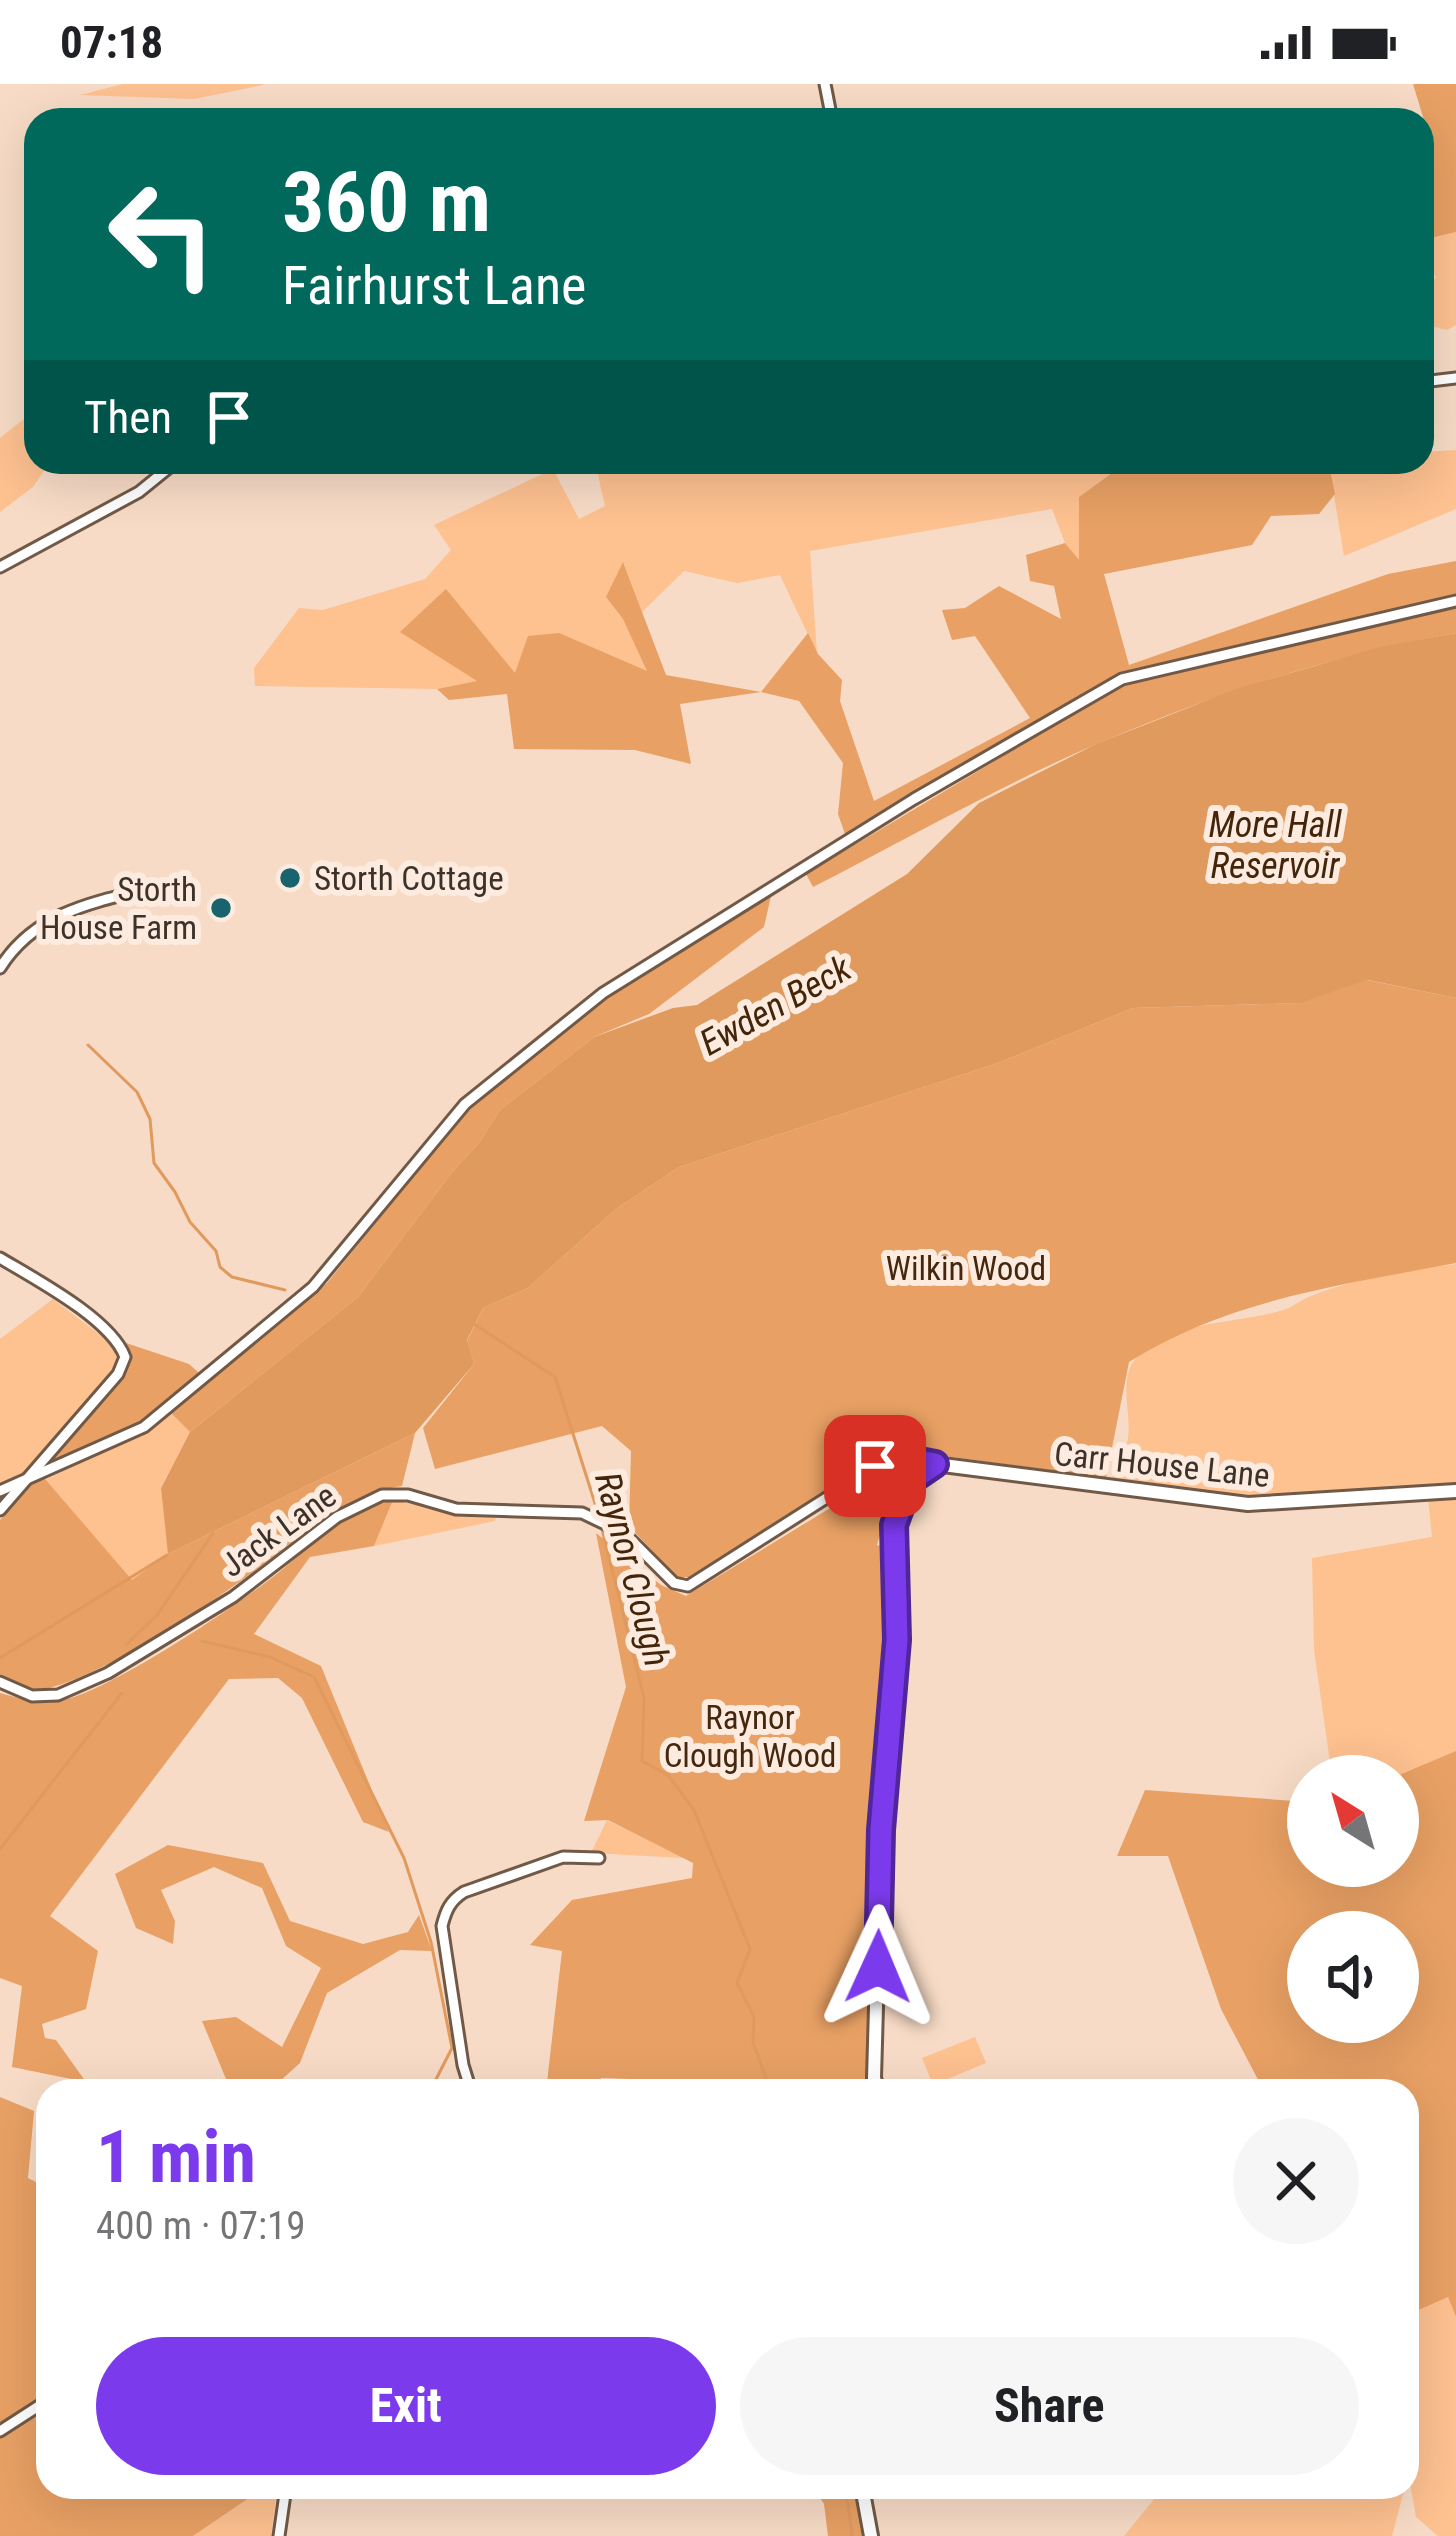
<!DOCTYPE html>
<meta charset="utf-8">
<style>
body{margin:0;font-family:"Roboto Condensed",sans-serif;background:#f6f6f6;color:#202124;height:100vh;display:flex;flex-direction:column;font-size:45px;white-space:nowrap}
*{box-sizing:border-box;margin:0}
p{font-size:39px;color:#757577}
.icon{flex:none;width:66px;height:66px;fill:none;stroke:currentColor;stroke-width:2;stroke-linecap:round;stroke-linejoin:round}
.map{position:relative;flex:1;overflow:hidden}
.panel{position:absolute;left:36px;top:1995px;width:1383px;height:420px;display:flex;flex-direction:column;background:#fff;border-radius:36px;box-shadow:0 12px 48px #0002}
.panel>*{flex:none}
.hud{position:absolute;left:24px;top:24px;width:1410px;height:366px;border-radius:36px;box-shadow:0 12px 48px #0002;background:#00695c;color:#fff;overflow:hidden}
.needle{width:78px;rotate:323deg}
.controls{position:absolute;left:1287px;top:1671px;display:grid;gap:24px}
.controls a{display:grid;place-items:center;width:132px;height:132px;border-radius:50%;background:#fff;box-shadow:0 12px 48px #0002;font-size:60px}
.pin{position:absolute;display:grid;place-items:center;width:102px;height:102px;color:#fff;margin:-51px;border-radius:24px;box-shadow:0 6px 18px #0006}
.me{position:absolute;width:132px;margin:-66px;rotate:1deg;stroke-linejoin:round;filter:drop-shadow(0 0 9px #0008)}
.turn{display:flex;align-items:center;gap:42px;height:252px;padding:0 60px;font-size:54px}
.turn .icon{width:156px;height:156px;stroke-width:2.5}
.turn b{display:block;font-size:84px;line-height:102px}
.then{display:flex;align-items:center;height:114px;padding:0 60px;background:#0003;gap:24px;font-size:45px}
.round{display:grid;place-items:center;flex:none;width:126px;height:126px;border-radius:63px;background:#f6f6f6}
.head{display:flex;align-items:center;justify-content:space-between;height:204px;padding:0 60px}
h1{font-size:72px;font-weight:700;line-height:90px;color:#7c3aed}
.primary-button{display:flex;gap:24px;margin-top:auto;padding:24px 60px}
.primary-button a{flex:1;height:138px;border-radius:72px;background:#7c3aed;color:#fff;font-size:48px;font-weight:700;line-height:138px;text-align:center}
.primary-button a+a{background:#f6f6f6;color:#202124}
.status{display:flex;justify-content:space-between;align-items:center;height:84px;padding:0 60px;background:#fff;direction:ltr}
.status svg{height:33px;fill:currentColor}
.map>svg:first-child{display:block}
</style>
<div class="status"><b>07:18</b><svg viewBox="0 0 49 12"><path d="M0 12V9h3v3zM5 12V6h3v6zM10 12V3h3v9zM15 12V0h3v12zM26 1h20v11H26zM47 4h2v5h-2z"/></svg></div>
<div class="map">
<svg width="1456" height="2452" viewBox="0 0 1456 2452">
<rect width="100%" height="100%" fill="#f7dbc6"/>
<g fill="#fec190">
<path d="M123,0H263V1L194,15L80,11Z"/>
<path d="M1456,148V241L1447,246L1422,240V204L1436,194L1422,156Z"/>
<path d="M24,335L36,344V378H50L33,403L0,428V354Z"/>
<path d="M1456,366V425L1344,472L1329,381L1311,378H1422V368Z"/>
<path d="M595,378H1127L1079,413V478L1065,459L1052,425L810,467L817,570L780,491L737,499L684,487L642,528L624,480L606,513L623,535L649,588L515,590L437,605L255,602L254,584L299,524L323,526L425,495L451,466L434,441L553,385L579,435L605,422Z"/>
<path d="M1456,1180V1403L1251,1416L1112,1397C1114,1381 1126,1369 1128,1354C1132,1328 1117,1295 1137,1273C1174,1234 1240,1241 1286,1225C1295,1222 1302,1215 1311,1212C1351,1195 1412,1186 1456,1180Z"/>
<path d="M53,1215L108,1257L118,1274L113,1285L25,1390L0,1402V1255Z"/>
<path d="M171,1329L190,1348L161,1403L169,1475L133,1498L45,1396L145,1348Z"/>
<path d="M1456,1411V1678L1398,1692H1332L1314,1566L1312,1474L1432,1453L1428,1414Z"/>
<path d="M393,1416L458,1430L496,1429L495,1437L374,1462Z"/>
<path d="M607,1736L684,1774L591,1769Z"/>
<path d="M975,1953L986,1979L933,2001L922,1974Z"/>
<path d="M1448,2212L1456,2233V2452H1438L1416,2433L1409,2394L1407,2397V2231Z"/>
<path d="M265,2403H278L271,2452H193Z"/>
<path d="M1164,2403H1405L1392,2452H1124Z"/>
</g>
<g fill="#e8a064" fill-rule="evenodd">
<path d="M1413,0H1456V148L1422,156V49L1427,46Z"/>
<path d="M1127,378L1329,381L1335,410L1319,430L1271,432L1252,461L1104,490L1129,581L1388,490L1456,477V549C1333,571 1214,610 1099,659C1001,701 907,755 813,803L806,790L1124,600L1172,589L1156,584L1121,591L845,750L838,730L843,679L799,617L761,608L680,620L691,680L635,666L514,665L507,610L449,616L437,605L477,597L400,548L446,505L515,589L528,552L559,549L647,587L623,535L606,513L623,478L666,591L761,608L808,549L818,570L842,596L840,617L874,717L1030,634L975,552L952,556L942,526L965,524L999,502L1061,535L1054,502L1030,497L1026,471L1065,459L1079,476V413Z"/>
<path d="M771,812L764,843L649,930L594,953L500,1026L479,1059L453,1087L358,1213L190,1348L171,1329L327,1199L469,1024L608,911Z"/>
<path d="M1367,896L1456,914V1179C1342,1201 1229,1215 1129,1278L1106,1394L894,1365L689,1493H677L629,1442L631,1367L602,1342L435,1385L423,1344L474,1280L467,1257L483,1224L528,1204L616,1125L679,1083L998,979L1133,924L1300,919Z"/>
<path d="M123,1258L189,1280L199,1289L141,1338L51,1378L123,1293L132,1270Z"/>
<path d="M415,1349L402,1402C345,1409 305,1449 261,1482C206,1523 103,1594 37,1607L0,1590V1436L32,1398L45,1395L132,1496L168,1470Z"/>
<path d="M907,1389L889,1419L877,1461L888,1464L892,1561L869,1869L867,1996L871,2007H638L630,1995L601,1994L599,2007H546L562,1867L530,1861L572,1816L692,1794L693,1779L608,1736L584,1737L626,1603L596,1449L661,1501L686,1512L863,1404L890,1391Z"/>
<path d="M393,1416L374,1462L310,1473L254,1550L321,1582L389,1748L363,1738L302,1614L278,1594L229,1595L50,1832L98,1867L86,1925L42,1940L45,1954L56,1956L86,1998L12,1983L22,1902L0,1894V1609C18,1614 35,1619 54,1618C101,1614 238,1521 278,1489C312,1461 348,1424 393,1416Z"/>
<path d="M1456,1667V2233L1448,2213L1407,2231V2007H1264L1221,1925L1168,1772H1117L1145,1706L1308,1718V1782H1398L1397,1692ZM1308,1848H1398V1938H1308Z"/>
<path d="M168,1761L263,1779L290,1837L363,1860L408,1848L419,1831L432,1867L400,1866L327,1909L300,1979L269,2007H231L202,1937L236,1933L282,1963L321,1884L286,1862L262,1804L214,1783L161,1806L175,1837L173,1860L136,1844L115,1790Z"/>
<path d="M0,2013L34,2027L28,2094L48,2104V2309L0,2340Z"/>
<path d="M48,2323V2403H265L193,2452H0V2354Z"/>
<path d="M813,2403H857L865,2452H828L824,2420Z"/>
</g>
<path fill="#e19a5e" d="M1456,549V914L1368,896L1301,919L1133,924L998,979L679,1083L616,1125L528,1204L483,1224L467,1256L474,1280L415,1349L168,1470L161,1404L190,1348L358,1213L453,1087L479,1059L500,1026L594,953L673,924L697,921L907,790L979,719L1096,660L1236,605L1380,563Z"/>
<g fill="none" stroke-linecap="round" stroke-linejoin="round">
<g stroke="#e19a5e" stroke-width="3">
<path d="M88,961L137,1008L150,1035L154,1079L175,1108L190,1138L216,1167L220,1183L232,1193L285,1206"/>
<path d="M474,1240L555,1293L599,1432"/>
<path d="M601,1441L644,1614L642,1677L668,1691L694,1726L750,1865L737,1899L754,1933L753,1959L771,2007"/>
<path d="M202,1557L270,1573L314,1593L404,1774L431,1858L452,1964L430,2007"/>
<path d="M126,1561L158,1530L213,1449"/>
<path d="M0,1574L167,1471"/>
<path d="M0,1765L122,1609"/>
<path d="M839,2403L848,2419L852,2452"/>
</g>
<defs>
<g id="minor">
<path d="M825,0L832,36"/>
<path d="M1422,298L1456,294"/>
<path d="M0,483L139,408L176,378"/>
<path d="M0,884C34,830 89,819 148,805"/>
<path d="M0,1174C35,1195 111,1235 125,1273L118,1290L0,1426"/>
<path d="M0,1407L144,1343L313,1203L465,1020L603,909L914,715L1122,595L1456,517"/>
<path d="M0,1598L32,1612L58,1611L108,1589L233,1513L337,1433L382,1411H408L456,1425L582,1429L624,1449L674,1499L688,1502L886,1376L899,1373L935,1380"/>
<path d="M471,2007L463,1981L442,1842C446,1826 450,1817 464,1808L563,1773L599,1774"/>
<path d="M0,2347L48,2316"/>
<path d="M279,2452L286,2403"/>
</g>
<g id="tertiary">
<path d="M878,2007L874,1994L881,1746L897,1556L894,1441L910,1398L935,1380L1248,1420L1456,1407"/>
<path d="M862,2403L871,2452"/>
</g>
</defs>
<use href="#minor" stroke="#715947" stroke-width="15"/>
<use href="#tertiary" stroke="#715947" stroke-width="18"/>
<use href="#minor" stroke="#fff" stroke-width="9"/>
<use href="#tertiary" stroke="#fff" stroke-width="12"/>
</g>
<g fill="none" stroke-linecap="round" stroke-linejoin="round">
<defs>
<path id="route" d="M875,1382L899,1373L935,1380L910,1397L894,1441L897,1556L881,1746L878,1883"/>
</defs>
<use href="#route" stroke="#51269a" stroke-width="30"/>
<use href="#route" stroke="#7c3aed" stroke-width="21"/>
</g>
<g fill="#17636e" stroke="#fcebde" stroke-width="4.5">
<circle cx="290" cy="794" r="12"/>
<circle cx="221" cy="824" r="12"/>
</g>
<g text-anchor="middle" stroke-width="12" stroke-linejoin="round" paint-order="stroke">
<g font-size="33" fill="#3d322a" stroke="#fcebde" text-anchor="start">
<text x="314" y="806">Storth Cottage</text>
<text x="197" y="817" text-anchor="end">Storth<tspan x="197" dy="38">House Farm</tspan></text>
</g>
<g font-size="33" fill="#44270e" stroke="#fcebde">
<text x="966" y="1196">Wilkin Wood</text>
<text x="750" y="1645">Raynor<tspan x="750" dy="38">Clough Wood</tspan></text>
</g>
<g font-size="33" fill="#3d322a" stroke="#fcebde">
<text transform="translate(1162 1380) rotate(6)" y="12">Carr House Lane</text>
<text transform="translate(278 1446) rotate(-36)" y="12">Jack Lane</text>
</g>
<g font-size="36" font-style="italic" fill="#42250b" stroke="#fcebde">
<text x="1275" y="753">More Hall<tspan x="1275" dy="41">Reservoir</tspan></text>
<text transform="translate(775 921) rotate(-29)" y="13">Ewden Beck</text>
<text transform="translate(633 1485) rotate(75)" y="13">Raynor Clough</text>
</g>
</g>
</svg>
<div class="controls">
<a><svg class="needle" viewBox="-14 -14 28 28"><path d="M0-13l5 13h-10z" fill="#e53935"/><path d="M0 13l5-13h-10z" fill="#757577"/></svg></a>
<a><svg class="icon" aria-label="sound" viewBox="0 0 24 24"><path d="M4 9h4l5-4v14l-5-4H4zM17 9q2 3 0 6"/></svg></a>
</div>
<div class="pin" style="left:875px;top:1382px;background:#d93025"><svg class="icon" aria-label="arrive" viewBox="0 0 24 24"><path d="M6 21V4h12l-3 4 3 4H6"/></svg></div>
<svg class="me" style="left:878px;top:1883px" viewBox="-20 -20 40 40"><path d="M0-17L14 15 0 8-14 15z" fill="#7c3aed" stroke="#fff" stroke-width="4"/></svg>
<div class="hud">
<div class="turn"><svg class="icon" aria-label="left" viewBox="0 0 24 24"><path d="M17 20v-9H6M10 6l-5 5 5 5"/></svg><div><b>360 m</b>Fairhurst Lane</div></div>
<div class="then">Then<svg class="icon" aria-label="arrive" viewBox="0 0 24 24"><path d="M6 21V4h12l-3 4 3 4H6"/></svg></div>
</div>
<section class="panel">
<div class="head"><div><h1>1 min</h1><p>400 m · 07:19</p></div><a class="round"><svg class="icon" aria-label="close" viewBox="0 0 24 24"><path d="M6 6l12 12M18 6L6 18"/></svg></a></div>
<div class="primary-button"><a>Exit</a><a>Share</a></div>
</section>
</div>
